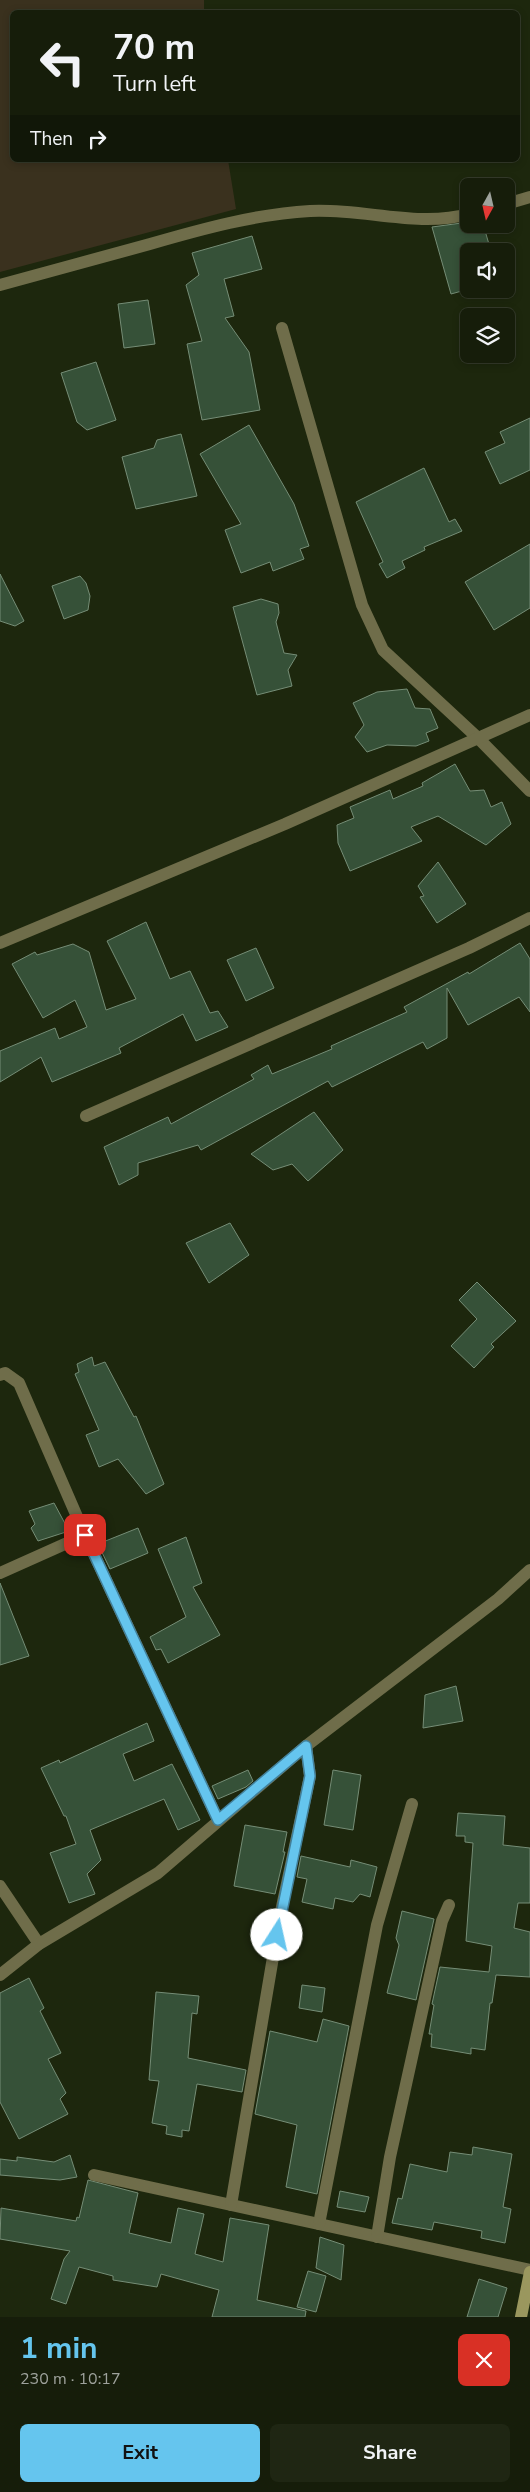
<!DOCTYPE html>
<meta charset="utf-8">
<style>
body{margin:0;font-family:"Nunito Sans",sans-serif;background:#1f2613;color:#f1f3f6;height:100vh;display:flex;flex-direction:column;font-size:19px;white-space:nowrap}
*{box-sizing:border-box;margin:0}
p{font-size:16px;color:#9ea29c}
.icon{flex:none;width:28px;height:28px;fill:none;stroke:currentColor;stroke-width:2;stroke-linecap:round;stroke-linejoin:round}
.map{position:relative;height:2317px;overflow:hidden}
.side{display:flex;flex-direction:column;background:#161d0a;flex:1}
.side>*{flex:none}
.guide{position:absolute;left:10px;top:10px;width:510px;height:152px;border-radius:8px;box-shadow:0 2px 8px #0003,0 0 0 1px #353b2b;background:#161d0a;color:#f1f3f6;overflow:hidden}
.needle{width:32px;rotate:188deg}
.controls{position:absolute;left:460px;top:178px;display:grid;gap:10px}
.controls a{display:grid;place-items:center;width:55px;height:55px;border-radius:8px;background:#161d0a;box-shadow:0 2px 8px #0003,0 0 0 1px #353b2b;font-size:25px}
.pin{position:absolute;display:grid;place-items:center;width:42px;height:42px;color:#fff;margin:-21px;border-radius:10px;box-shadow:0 2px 8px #0006}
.me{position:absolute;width:55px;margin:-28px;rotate:10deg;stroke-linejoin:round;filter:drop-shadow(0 0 4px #0008)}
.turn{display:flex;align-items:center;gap:18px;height:105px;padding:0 20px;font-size:22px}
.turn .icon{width:65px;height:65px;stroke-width:2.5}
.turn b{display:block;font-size:35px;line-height:42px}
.then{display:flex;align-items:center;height:48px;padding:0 20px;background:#0003;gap:10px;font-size:19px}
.round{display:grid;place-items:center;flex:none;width:52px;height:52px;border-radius:8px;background:#1f2613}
.head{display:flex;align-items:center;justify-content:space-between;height:85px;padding:0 20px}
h1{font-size:30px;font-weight:700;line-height:38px;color:#65c5ee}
.action{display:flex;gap:10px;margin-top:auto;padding:10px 20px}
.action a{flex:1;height:58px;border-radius:8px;background:#65c5ee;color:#111;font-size:20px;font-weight:700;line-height:58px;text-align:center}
.action a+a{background:#1f2613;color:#f1f3f6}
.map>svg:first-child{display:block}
</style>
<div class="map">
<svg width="530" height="2317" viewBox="0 0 530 2317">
<rect width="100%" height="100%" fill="#1d270d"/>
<path fill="#3a311e" d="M0,0H204V12H12V160H228L236,209L0,272Z"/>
<g fill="#365138" stroke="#758d76">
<path d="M469,222L483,224L491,251H469V289L451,294L432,227Z"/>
<path d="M252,236L262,269L224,279L234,316L225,318L249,352L260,410L202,420L187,344L202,341L186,285L199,275L192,253Z"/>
<path d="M148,300L155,344L124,348L118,304Z"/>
<path d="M96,362L116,420L87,430L77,422L61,373Z"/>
<path d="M530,418V470L500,484L485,452L505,443L500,432Z"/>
<path d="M249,425L294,504L309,546L300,549L304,559L273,571L270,562L241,573L225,530L241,524L200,454Z"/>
<path d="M181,434L197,496L136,509L122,457L154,448L157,440Z"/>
<path d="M424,468L449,522L455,519L462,531L424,547L425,550L402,561L405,568L387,578L379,564L383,562L356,502Z"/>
<path d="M530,544V608L494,630L465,582Z"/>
<path d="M0,574L24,621L15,626L0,621Z"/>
<path d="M80,576L86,583L90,596L88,610L64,619L52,586Z"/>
<path d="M261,599L278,604L279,613L276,622L284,653L297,655L288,670L292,686L257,695L233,607Z"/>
<path d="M407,689L415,708L430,709L438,728L426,733L429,741L416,746L387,745L367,752L355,737L364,725L353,703L377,692Z"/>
<path d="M455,764L470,791L484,790L491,807L502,802L511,824L486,845L438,816L411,827L422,841L350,871L338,843L337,825L354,818L350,807L390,790L393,799L423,786L422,783Z"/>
<path d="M438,862L466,904L437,923L420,897L424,896L418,886Z"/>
<path d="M146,922L170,979L190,971L210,1013L218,1011L228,1027L196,1041L183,1014L119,1048L121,1053L52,1082L41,1057L0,1082V1051L55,1028L59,1039L87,1027L75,1000L43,1018L12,964L35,952L37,955L73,944L89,952L106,1010L136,999L107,941Z"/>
<path d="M520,943L530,959V1012L519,997L468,1025L447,988V1038L427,1049L423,1042L332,1087L328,1081L201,1150L198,1145L138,1163V1175L119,1185L104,1147L168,1117L171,1124L254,1079L251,1075L268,1065L272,1074L332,1049L331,1046L407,1012L404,1007L468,972L469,974Z"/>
<path d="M256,948L274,988L246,1001L227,960Z"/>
<path d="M314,1112L343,1150L308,1181L292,1164L273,1170L251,1154Z"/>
<path d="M230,1223L249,1255L209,1283L186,1243Z"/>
<path d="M477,1282L516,1321L491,1344L494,1347L474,1368L451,1346L477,1319L459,1300Z"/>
<path d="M92,1357L94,1366L105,1362L134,1417L136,1416L164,1484L146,1494L118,1459L99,1467L86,1435L99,1430L75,1374L79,1372L77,1364Z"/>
<path d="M54,1503L69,1531L38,1541L31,1528L35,1524L29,1511Z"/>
<path d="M138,1528L148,1553L110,1569L98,1544Z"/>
<path d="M186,1537L202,1583L193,1587L220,1635L168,1663L161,1649L156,1650L150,1637L186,1617L158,1549Z"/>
<path d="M0,1583L29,1656L0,1665Z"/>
<path d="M456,1686L463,1721L423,1728L425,1695Z"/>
<path d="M147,1723L154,1741L123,1754L134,1781L172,1764L200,1820L178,1830L164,1799L90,1830L101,1860L87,1874L95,1894L69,1903L50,1853L76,1844L66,1816H64L41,1768L59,1760L60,1763Z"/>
<path d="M248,1770L253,1781L246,1787L218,1799L212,1786Z"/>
<path d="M333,1770L361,1775L353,1830L324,1825Z"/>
<path d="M458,1813L505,1816L503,1845L530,1848V1903H518L514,1928L530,1932V1977L496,1975L492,2003H490L485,2050L471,2048V2054L431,2047L432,2034H429L434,2005L432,2004L440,1967L489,1972L492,1946L466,1941L473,1843L465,1842V1836H456Z"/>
<path d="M245,1825L287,1832L283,1852H285L275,1894L234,1886Z"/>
<path d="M301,1856L350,1867L351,1860L377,1867L370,1897L360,1894L353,1902L335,1898L333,1909L302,1902L307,1879L297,1877Z"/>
<path d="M402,1911L434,1919L416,2000L387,1993L399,1945L396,1938Z"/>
<path d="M29,1978L44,2008L40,2011L61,2053L48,2059L66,2093L60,2099L68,2114L19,2139L0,2102V1993Z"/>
<path d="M302,1985L325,1988L322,2012L299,2008Z"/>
<path d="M156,1992L199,1996L197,2014L192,2013L188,2058L246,2070L242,2092L197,2084L189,2131L182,2130V2137L166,2134L167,2126L152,2123L159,2081L149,2080Z"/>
<path d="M323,2019L349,2026L317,2194L286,2187L297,2125L255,2114L270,2031L317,2042Z"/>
<path d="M473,2147L512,2154L503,2207L511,2209L505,2243L481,2238L482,2231L434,2222L432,2230L392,2223L398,2198L402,2199L410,2164L447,2172L450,2152L472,2155Z"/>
<path d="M70,2155L77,2177L60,2180L0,2175V2159L17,2161V2157L54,2162Z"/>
<path d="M88,2180L138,2193L129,2233L171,2243L178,2208L204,2214L195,2254L223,2262L230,2218L269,2225L257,2300L306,2311L305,2317H212L219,2290L161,2274L157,2287L113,2280V2276L79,2267L66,2304L51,2299L64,2259L70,2251L0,2239L1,2208L76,2221L77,2217L79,2218Z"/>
<path d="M340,2191L369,2197L365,2212L337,2207Z"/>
<path d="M320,2237L344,2245L341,2280L316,2268Z"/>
<path d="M308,2271L326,2276L316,2312L297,2307Z"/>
<path d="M479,2279L507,2288L498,2317H467Z"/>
</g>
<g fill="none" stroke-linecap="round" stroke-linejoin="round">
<g stroke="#6f6d4a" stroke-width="12">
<path d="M506,204L530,197"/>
<path d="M0,285C50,271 100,258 150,244C202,229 256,214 310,211C363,208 417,228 469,214"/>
<path d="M282,328L362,605L383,650L479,739L530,791"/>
<path d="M0,943L285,824L530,715"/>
<path d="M86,1116L469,948L530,918"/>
<path d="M0,1375L5,1373L19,1383L85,1535L218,1820"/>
<path d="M0,1573L85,1535"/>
<path d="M0,1886L39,1944"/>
<path d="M0,1975L39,1944L158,1873L306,1746L498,1599L530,1570"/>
<path d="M94,2175L530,2270"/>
<path d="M231,2205L280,1916L310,1776L306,1746"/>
<path d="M319,2224L377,1925L412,1804"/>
<path d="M377,2237L390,2157L442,1921L449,1905"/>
</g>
<path stroke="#9a975e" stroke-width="12" d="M521,2317L530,2272"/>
</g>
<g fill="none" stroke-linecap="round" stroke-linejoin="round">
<defs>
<path id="route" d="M85,1535L218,1820L306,1746L310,1776L277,1935"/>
</defs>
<use href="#route" stroke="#42809b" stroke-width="12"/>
<use href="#route" stroke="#65c5ee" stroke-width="9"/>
</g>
</svg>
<div class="controls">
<a><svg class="needle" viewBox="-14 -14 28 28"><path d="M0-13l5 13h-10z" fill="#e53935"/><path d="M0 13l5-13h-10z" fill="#9ea29c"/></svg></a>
<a><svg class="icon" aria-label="sound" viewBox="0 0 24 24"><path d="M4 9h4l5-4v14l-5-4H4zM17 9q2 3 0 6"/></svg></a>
<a><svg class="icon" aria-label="layers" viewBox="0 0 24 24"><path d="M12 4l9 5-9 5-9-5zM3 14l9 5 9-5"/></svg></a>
</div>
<div class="pin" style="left:85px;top:1535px;background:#d93025"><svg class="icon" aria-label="arrive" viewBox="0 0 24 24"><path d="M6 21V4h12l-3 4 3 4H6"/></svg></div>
<svg class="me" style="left:277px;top:1935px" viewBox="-20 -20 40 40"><circle r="19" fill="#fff"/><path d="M0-13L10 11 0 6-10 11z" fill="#65c5ee"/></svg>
<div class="guide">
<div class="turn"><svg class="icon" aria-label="left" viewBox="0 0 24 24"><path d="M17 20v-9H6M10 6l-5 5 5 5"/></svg><div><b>70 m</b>Turn left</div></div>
<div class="then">Then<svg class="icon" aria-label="right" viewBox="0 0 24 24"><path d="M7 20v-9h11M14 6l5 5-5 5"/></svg></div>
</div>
</div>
<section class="side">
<div class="head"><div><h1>1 min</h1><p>230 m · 10:17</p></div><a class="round" style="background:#d93025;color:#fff"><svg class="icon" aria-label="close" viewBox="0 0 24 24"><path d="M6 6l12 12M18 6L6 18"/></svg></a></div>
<div class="action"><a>Exit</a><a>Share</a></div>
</section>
